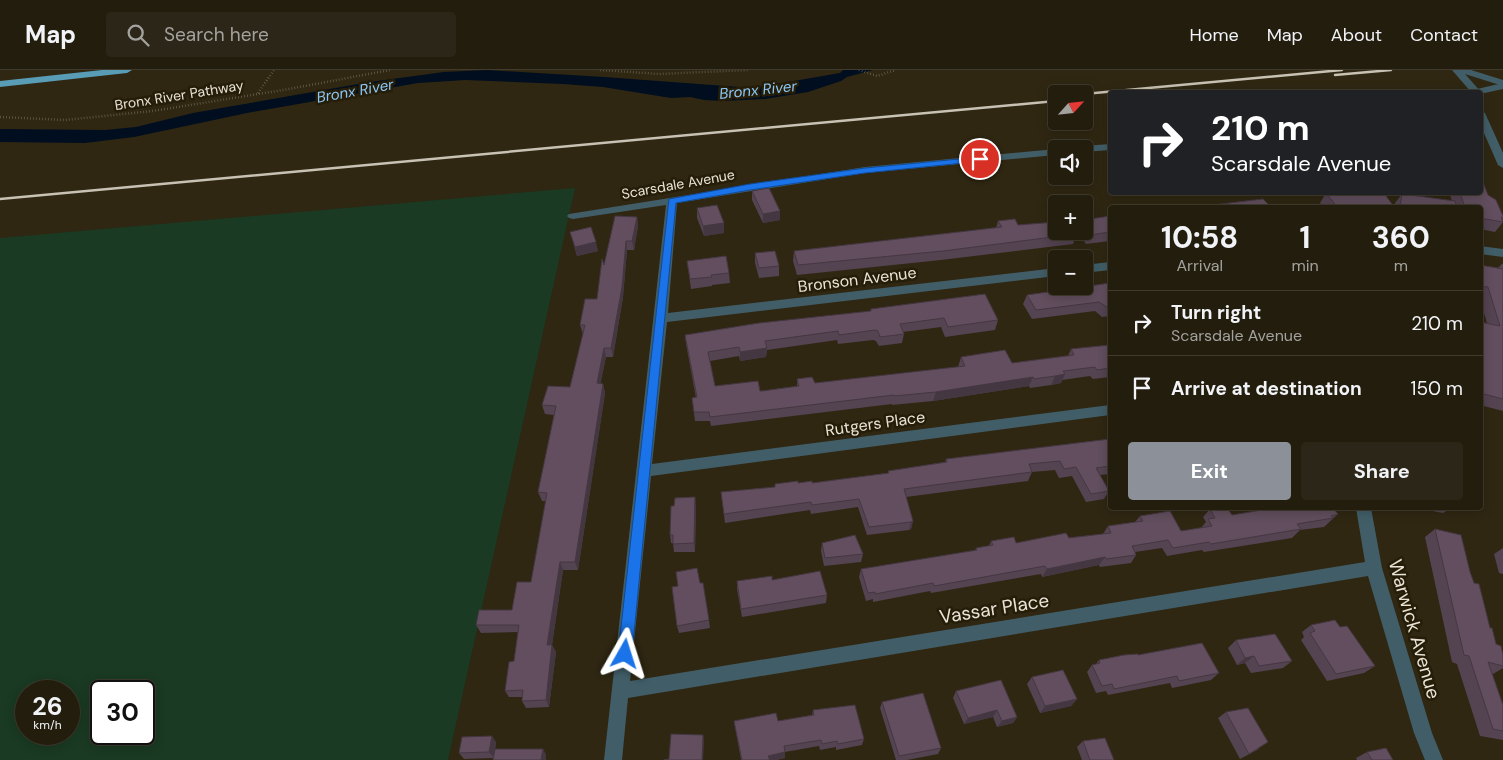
<!DOCTYPE html>
<meta charset="utf-8">
<style>
body{margin:0;font-family:"DM Sans",sans-serif;background:#2b2617;color:#f1f3f6;height:100vh;display:flex;flex-direction:column;font-size:19px;white-space:nowrap}
*{box-sizing:border-box;margin:0}
p{font-size:16px;color:#a3a29e}
.icon{flex:none;width:28px;height:28px;fill:none;stroke:currentColor;stroke-width:2;stroke-linecap:round;stroke-linejoin:round}
.map{position:relative;flex:1;overflow:hidden}
.sheet{position:absolute;left:1108px;top:135px;width:375px;height:305px;display:flex;flex-direction:column;background:#231d0e;border-radius:5px;box-shadow:0 2px 12px #0003,0 0 0 1px #403b2e}
.sheet>*{flex:none}
.guide{position:absolute;left:1108px;top:20px;width:375px;height:105px;border-radius:5px;box-shadow:0 2px 12px #0003,0 0 0 1px #403b2e;background:#202124;color:#fff;overflow:hidden}
.needle{width:32px;rotate:63deg}
.controls{position:absolute;left:1048px;top:15px;display:grid;gap:10px}
.controls a{display:grid;place-items:center;width:45px;height:45px;border-radius:5px;background:#231d0e;box-shadow:0 2px 12px #0003,0 0 0 1px #403b2e;font-size:25px}
.speed{position:absolute;left:15px;top:610px;display:flex;gap:10px;font-size:25px;font-weight:700;text-align:center}
.speed>*{display:grid;place-content:center;width:65px;height:65px;border-radius:50%;background:#231d0e;box-shadow:0 2px 12px #0003,0 0 0 1px #403b2e;line-height:1}
.speed small{font-size:12px;font-weight:400}
.speed .limit{border:2px solid #111;border-radius:8px;background:#fff;color:#111}
.pin{position:absolute;display:grid;place-items:center;width:42px;height:42px;color:#fff;margin:-21px;border:2px solid #fff;border-radius:50%;box-shadow:0 1px 5px #0007}
.me{position:absolute;width:55px;margin:-28px;rotate:6deg;stroke-linejoin:round;filter:drop-shadow(0 0 4px #0008)}
.turn{display:flex;align-items:center;gap:18px;height:105px;padding:0 20px;font-size:22px}
.turn .icon{width:65px;height:65px;stroke-width:2.5}
.turn b{display:block;font-size:35px;line-height:42px}
.eta{display:flex;justify-content:space-evenly;align-items:center;height:85px;text-align:center}
.eta b{font-size:30px;font-weight:700;line-height:35px}
.action{display:flex;gap:10px;margin-top:auto;padding:10px 20px}
.action a{flex:1;height:58px;border-radius:5px;background:#8c9099;color:#fff;font-size:20px;font-weight:700;line-height:58px;text-align:center}
.action a+a{background:#2b2617;color:#f1f3f6}
ul{padding:0;list-style:none}
li{display:flex;align-items:center;gap:15px;height:65px;padding:0 20px;border-top:1px solid #403b2e}
li div{flex:1}
li b{display:block;font-size:19px}
li em{font-style:normal}
header{display:flex;align-items:center;gap:30px;box-sizing:border-box;height:70px;padding:0 25px;background:#231d0e;border-bottom:1px solid #403b2e}
header strong{font-size:24px}
nav{display:flex;gap:28px;margin-inline-start:auto;font-size:18px}
.search{width:350px;height:45px;background:#2b2617;display:flex;align-items:center;gap:12px;box-sizing:border-box;padding:0 18px;border-radius:5px;color:#a3a29e;font-size:19px}
.map>svg:first-child{display:block}
</style>
<header>
<strong>Map</strong>
<div class="search"><svg class="icon" aria-label="search" viewBox="0 0 24 24"><circle cx="10" cy="10" r="6"/><path d="M15 15l6 6"/></svg>Search here</div>
<nav><a>Home</a><a>Map</a><a>About</a><a>Contact</a></nav>
</header>
<div class="map">
<svg width="1503" height="690" viewBox="0 0 1503 690">
<rect width="100%" height="100%" fill="#2f2712"/>
<path fill="#1a3a23" fill-rule="evenodd" d="M575,118L448,690H0V168ZM26,621H69V664H26ZM101,621H144V664H101Z"/>
<path fill="#000e20" d="M487,0L604,7L753,18L840,3L843,0H873L847,7L841,11L808,22L765,29L724,31L704,30L690,27L671,28L603,17L563,14L465,10L418,13L247,43L134,67L85,73L0,72V59L105,60L136,57L193,43L370,12L444,2Z"/>
<g fill="none" stroke-linecap="round" stroke-linejoin="round">
<g stroke="#847d6c" stroke-width="2.5" stroke-dasharray="0.5 2.5" stroke-linecap="butt">
<path d="M600,0L659,4L748,0"/>
<path d="M859,0L877,6L896,0"/>
<path d="M258,23L274,0"/>
<path d="M0,47L65,50L153,41L289,19L390,0"/>
</g>
<g fill="#415e68" fill-rule="evenodd">
<path d="M1503,13V19L1480,24L1475,21L1477,19Z"/>
<path d="M1480,40L1485,43L1503,83V98L1498,95L1480,54Z"/>
<path d="M1110,74V80L1084,82V79H1079L1084,76Z"/>
<path d="M1056,79V85L865,103L677,133L668,243L1056,198V206L667,252L652,394L1110,335V345L651,406L630,611L1365,492L1356,438H1371L1382,498L1432,663L1443,690H1425L1414,663L1368,506L628,628L622,690H604L666,135L573,149L569,148L567,146L569,144L865,97Z"/>
<path d="M1480,176L1503,179V187L1480,184Z"/>
<path d="M1110,192V200L1084,203V195Z"/>
</g>
<path fill="#415e68" fill-rule="evenodd" d="M1452,0H1471L1503,10V16L1465,4L1481,22H1471Z"/>
<path fill="#589cb5" fill-rule="evenodd" d="M102,0H132L127,3L0,17V11Z"/>
<g stroke="#c8c2b4" stroke-width="2.5">
<path d="M1335,5L1391,0"/>
<path d="M1084,24L1342,0"/>
<path d="M0,129L1056,31"/>
</g>
</g>
<g fill="#544351">
<path d="M752,121L780,150L763,153L752,130Z"/>
<path d="M1449,122H1480L1488,125L1503,146V149L1502,150L1503,152L1495,162L1480,159V138H1324L1320,133L1326,123L1395,137V133L1402,124L1452,131Z"/>
<path d="M697,138L724,163L704,166L697,148Z"/>
<path d="M1110,146V171L1086,174L1077,161H1084V150Z"/>
<path d="M637,147L638,156L634,180H627L623,227L613,287H606L600,314H603L605,323L578,500H563L552,575L556,582L549,637L526,638L522,631V627H509L505,621L514,591L518,562L481,563L476,555L512,540L531,512L546,431H542L538,422L554,345L545,344L542,335L570,317L583,264L580,255L597,229L604,195Z"/>
<path d="M998,151L1018,155L1076,164L1073,174L941,190L797,205L793,191L794,181L996,158Z"/>
<path d="M570,162L598,181L577,186Z"/>
<path d="M755,183L779,196V206L759,208L755,193Z"/>
<path d="M687,191L729,203L730,213L712,215V216L691,219Z"/>
<path d="M1502,194H1503V341L1480,335V252L1487,253L1480,230V195L1498,198Z"/>
<path d="M1110,213V246L1102,247L1095,241L1032,249L1023,234L1027,225Z"/>
<path d="M871,239L998,250L995,260L945,267L941,257L903,262L904,264L902,273L879,276L876,271L873,270L838,274L837,270L767,280L766,287L740,291L739,286L710,291L715,316L762,321L797,316V309L815,313L958,297L961,287L1012,293L1068,286L1071,279L1108,275L1110,271V307L1093,309L1090,306L1062,310L1061,313L1051,315L1030,318L1029,316L933,331L892,335V334L711,356L710,351H695L692,328H696L686,274L685,265L870,241Z"/>
<path d="M1110,369V404L1100,405L1109,421L1104,429L1086,432L1072,406L1059,408L1055,400L1032,402L1028,411L906,427L913,451L911,459L909,460L867,465L858,437L811,444L810,440L725,453L721,422L775,417V414L798,413H812L888,403V401L945,392L946,389Z"/>
<path d="M696,436L695,482H674L673,473H671L670,465Z"/>
<path d="M1417,438H1451L1443,443Z"/>
<path d="M1210,439L1232,445L1338,444L1324,457L1300,460L1292,468L1204,482L1202,480L1167,486L1162,478L1135,482L1136,485L1131,493L1100,497L1099,495L1042,507L1041,504L931,523L930,521L873,532V529L866,531L859,507L861,499L975,481L976,478L989,476L991,471L1016,473L1103,464L1108,456L1135,452L1140,446L1181,461L1201,458L1206,452L1203,447Z"/>
<path d="M1435,459L1470,502L1496,574L1503,585V598L1493,604L1492,603L1503,635V670L1480,666L1457,594L1452,592L1425,467Z"/>
<path d="M822,473L863,484L861,492L824,496L821,481Z"/>
<path d="M1503,478V504L1499,503L1494,484Z"/>
<path d="M772,510L827,525L826,533L742,547L737,519V511Z"/>
<path d="M700,513L709,550L710,558L679,563L677,556Z"/>
<path d="M1311,555L1340,557L1375,596L1364,603L1327,611L1301,570L1304,567L1302,562Z"/>
<path d="M1236,570L1292,591L1283,598L1251,603L1245,593L1237,595L1228,578Z"/>
<path d="M1138,585L1219,603L1211,610L1172,618L1170,613L1108,625L1106,621L1096,623L1087,602L1092,595L1096,594L1099,590Z"/>
<path d="M1032,607L1077,629L1071,636L1040,643L1027,614Z"/>
<path d="M956,621L1017,647L1013,653L997,657L993,647L964,654L953,628Z"/>
<path d="M882,632L941,678L938,684L907,690H896L880,638Z"/>
<path d="M813,640L864,669L862,675L836,680V677L820,680L819,676L785,682V688L776,690H741L735,657L734,651H778L812,645Z"/>
<path d="M1226,642L1259,679L1240,689L1218,648Z"/>
<path d="M1083,671L1114,690H1082L1077,677Z"/>
<path d="M496,672L495,679H543L546,685V690H493V688L464,689L459,683Z"/>
<path d="M1367,682L1393,690H1357L1356,688Z"/>
</g>
<g fill="#453742">
<path d="M780,141V150L763,153V144Z"/>
<path d="M637,147L638,156L634,180L632,171Z"/>
<path d="M724,153V163L704,166L703,156Z"/>
<path d="M626,171L627,180L623,227L613,287L611,278Z"/>
<path d="M596,172L598,181L577,186L575,177Z"/>
<path d="M604,278L606,287L599,322L597,313Z"/>
<path d="M767,278L766,287L740,291V282Z"/>
<path d="M1065,304L1061,313L1051,315L1055,306Z"/>
<path d="M1033,307L1029,316L933,331L936,322Z"/>
<path d="M603,314L605,323L578,500L575,492Z"/>
<path d="M695,427L696,436L695,482L694,473Z"/>
<path d="M913,451L911,459L909,460L911,452Z"/>
<path d="M1105,487L1099,495L1042,507L1047,499Z"/>
<path d="M560,492L563,500L551,582L547,575Z"/>
<path d="M552,575L556,582L549,637L546,630Z"/>
<path d="M1254,586L1245,593L1237,595L1245,588Z"/>
<path d="M1077,629L1071,636L1040,643L1045,636Z"/>
<path d="M997,640L993,647L964,654L968,648Z"/>
<path d="M1017,647L1013,653L997,657L1002,651Z"/>
<path d="M703,665L704,671L703,690H702Z"/>
<path d="M492,666L496,672L494,688L489,682Z"/>
<path d="M543,679L546,685V690H541Z"/>
<path d="M785,682V688L776,690H768V686Z"/>
</g>
<g fill="#624e5e" stroke="#453742">
<path d="M1480,105L1488,125L1496,130L1503,146V148L1501,147L1503,152L1480,148V138H1465L1460,122H1480Z"/>
<path d="M769,118L780,141L763,144L752,121Z"/>
<path d="M1359,122H1383L1395,138H1338L1326,123Z"/>
<path d="M1402,124L1455,131L1457,138H1400Z"/>
<path d="M1263,129L1272,138H1187Z"/>
<path d="M717,135L724,153L703,156L697,138Z"/>
<path d="M1181,136L1186,138H1172Z"/>
<path d="M615,146L637,147L632,171H626L622,217L611,278H604L597,313L603,314L575,492H560L547,575H552L546,630L522,631L523,620L505,621L509,592L514,591L519,555H476L479,540H512L517,512H531L547,423L538,422L556,336L542,335L548,316L570,317L585,255H580L585,229H597L602,189L604,195Z"/>
<path d="M1110,146V162L1090,165L1084,156V150Z"/>
<path d="M1015,149L1018,155L1056,152V161H1075L1076,164L943,181L798,195L794,181L1002,157L998,151Z"/>
<path d="M591,157L596,172L575,177L570,162Z"/>
<path d="M775,181L779,196L759,198L755,183Z"/>
<path d="M726,186L729,203L711,205L712,207L690,209L687,191Z"/>
<path d="M1480,195L1503,199V329L1480,323V252L1500,256L1488,217L1480,216Z"/>
<path d="M1110,213V237H1107L1099,232L1036,240L1027,225Z"/>
<path d="M985,224L998,250L948,257L944,248L900,254L904,264L880,267L878,261L875,260L839,265L838,261L765,271L767,278L740,282L739,277L708,282L715,316L758,311L760,321H762L799,316L797,309L812,307L815,313L965,296L961,287L1005,280L1012,293L1074,285L1071,279L1110,275V298L1097,300L1095,297L1063,301L1065,304L1055,306L1034,309L1033,307L936,322L894,326V325L710,347L709,342H694L692,328L697,327L685,265L759,253L871,241V239Z"/>
<path d="M1110,369V396L1096,398L1109,421L1091,424L1076,397L1064,399L1060,391L1029,394L1032,402L904,419L913,451L911,452L869,457L859,429L812,435L811,432L724,444L721,422L775,417V414L798,411V413L812,411V413L889,403L888,401L947,392L946,389Z"/>
<path d="M695,427L694,473L673,474V465H670L671,436H674L675,428Z"/>
<path d="M1217,438H1227L1232,445L1274,438H1333L1338,444L1331,446L1333,448L1297,454L1301,459L1211,474L1209,472L1173,478L1168,470L1132,476L1136,485L1106,489L1105,487L1047,499L1045,496L934,516L933,513L875,524V522L868,523L861,499L977,480L976,478L993,475L991,471L1014,467L1016,473L1066,463L1069,468L1111,463L1108,456L1143,451L1140,446L1170,441L1181,461L1212,456L1208,449L1215,448L1210,439Z"/>
<path d="M1435,459L1461,465L1470,502L1474,513L1479,514L1490,558H1492L1496,574L1501,576L1503,585V596L1488,592L1503,635V661L1493,659L1469,586L1464,585Z"/>
<path d="M855,465L863,484L825,488L822,473Z"/>
<path d="M697,498L700,513H703L709,550L677,556L672,517L678,516L676,502Z"/>
<path d="M820,501L827,525L741,539L737,511L772,506V510Z"/>
<path d="M1335,550L1340,557L1347,556L1375,596L1336,604L1310,563L1315,561L1311,555Z"/>
<path d="M1275,564L1292,591L1259,596L1254,586L1245,588L1236,570Z"/>
<path d="M1202,573L1219,603L1179,611L1177,606L1114,619L1112,614L1102,616L1092,595L1100,593L1099,590L1124,585L1138,584V585Z"/>
<path d="M1063,600L1077,629L1045,636L1032,607Z"/>
<path d="M1001,610L1017,647L1002,651L997,640L968,648L956,621Z"/>
<path d="M923,623L941,678L899,686L882,632Z"/>
<path d="M855,635L864,669L838,674L837,671L822,674L821,670L784,676L785,682L768,686L770,690H742L734,651L776,643L778,651L814,645L813,640Z"/>
<path d="M1248,638L1268,672L1249,684L1226,642Z"/>
<path d="M671,664L703,665L702,690H664L669,689Z"/>
<path d="M492,666L489,682L459,683L462,667Z"/>
<path d="M1105,668L1114,690H1090L1083,671Z"/>
<path d="M1386,678L1393,690H1372L1367,682Z"/>
<path d="M495,679H543L541,690H493Z"/>
</g>
<path fill="#1a73e8" stroke="#114b97" d="M980,87H983V91L865,103L750,120L676,133L632,584L630,589L625,591L620,589L618,584L669,129L750,114L865,98Z"/>
<g text-anchor="middle" stroke-width="5" stroke-linejoin="round" paint-order="stroke">
<g font-size="14" fill="#e9e4d7" stroke="#251d08">
<text transform="translate(179 25) rotate(-9)" y="5">Bronx River Pathway</text>
<text transform="translate(678 114) rotate(-10)" y="5">Scarsdale Avenue</text>
</g>
<g font-size="15" font-style="italic" fill="#8dc8f8" stroke="#251d08">
<text transform="translate(758 20) rotate(-6)" y="5">Bronx River</text>
<text transform="translate(355 21) rotate(-10)" y="5">Bronx River</text>
</g>
<g font-size="16" fill="#e9e4d7" stroke="#251d08">
<text transform="translate(857 209) rotate(-7)" y="6">Bronson Avenue</text>
<text transform="translate(875 353) rotate(-8)" y="6">Rutgers Place</text>
</g>
<g font-size="19" fill="#e9e4d7" stroke="#251d08">
<text transform="translate(994 538) rotate(-9)" y="7">Vassar Place</text>
<text transform="translate(1415 559) rotate(74)" y="7">Warwick Avenue</text>
</g>
</g>
</svg>
<div class="controls">
<a><svg class="needle" viewBox="-14 -14 28 28"><path d="M0-13l5 13h-10z" fill="#e53935"/><path d="M0 13l5-13h-10z" fill="#a3a29e"/></svg></a>
<a><svg class="icon" aria-label="sound" viewBox="0 0 24 24"><path d="M4 9h4l5-4v14l-5-4H4zM17 9q2 3 0 6"/></svg></a>
<a>+</a>
<a>−</a>
</div>
<div class="speed"><div>26<small>km/h</small></div><div class="limit">30</div></div>
<div class="pin" style="left:980px;top:89px;background:#d93025"><svg class="icon" aria-label="arrive" viewBox="0 0 24 24"><path d="M6 21V4h12l-3 4 3 4H6"/></svg></div>
<svg class="me" style="left:625px;top:584px" viewBox="-20 -20 40 40"><path d="M0-17L14 15 0 8-14 15z" fill="#1a73e8" stroke="#fff" stroke-width="4"/></svg>
<div class="guide">
<div class="turn"><svg class="icon" aria-label="right" viewBox="0 0 24 24"><path d="M7 20v-9h11M14 6l5 5-5 5"/></svg><div><b>210 m</b>Scarsdale Avenue</div></div>
</div>
<section class="sheet">
<div class="eta">
<div><b>10:58</b><p>Arrival</p></div>
<div><b>1</b><p>min</p></div>
<div><b>360</b><p>m</p></div>
</div>
<ul>
<li><svg class="icon" aria-label="right" viewBox="0 0 24 24"><path d="M7 20v-9h11M14 6l5 5-5 5"/></svg><div><b>Turn right</b><p>Scarsdale Avenue</p></div><em>210 m</em></li>
<li><svg class="icon" aria-label="arrive" viewBox="0 0 24 24"><path d="M6 21V4h12l-3 4 3 4H6"/></svg><div><b>Arrive at destination</b></div><em>150 m</em></li>
</ul>
<div class="action"><a>Exit</a><a>Share</a></div>
</section>
</div>
